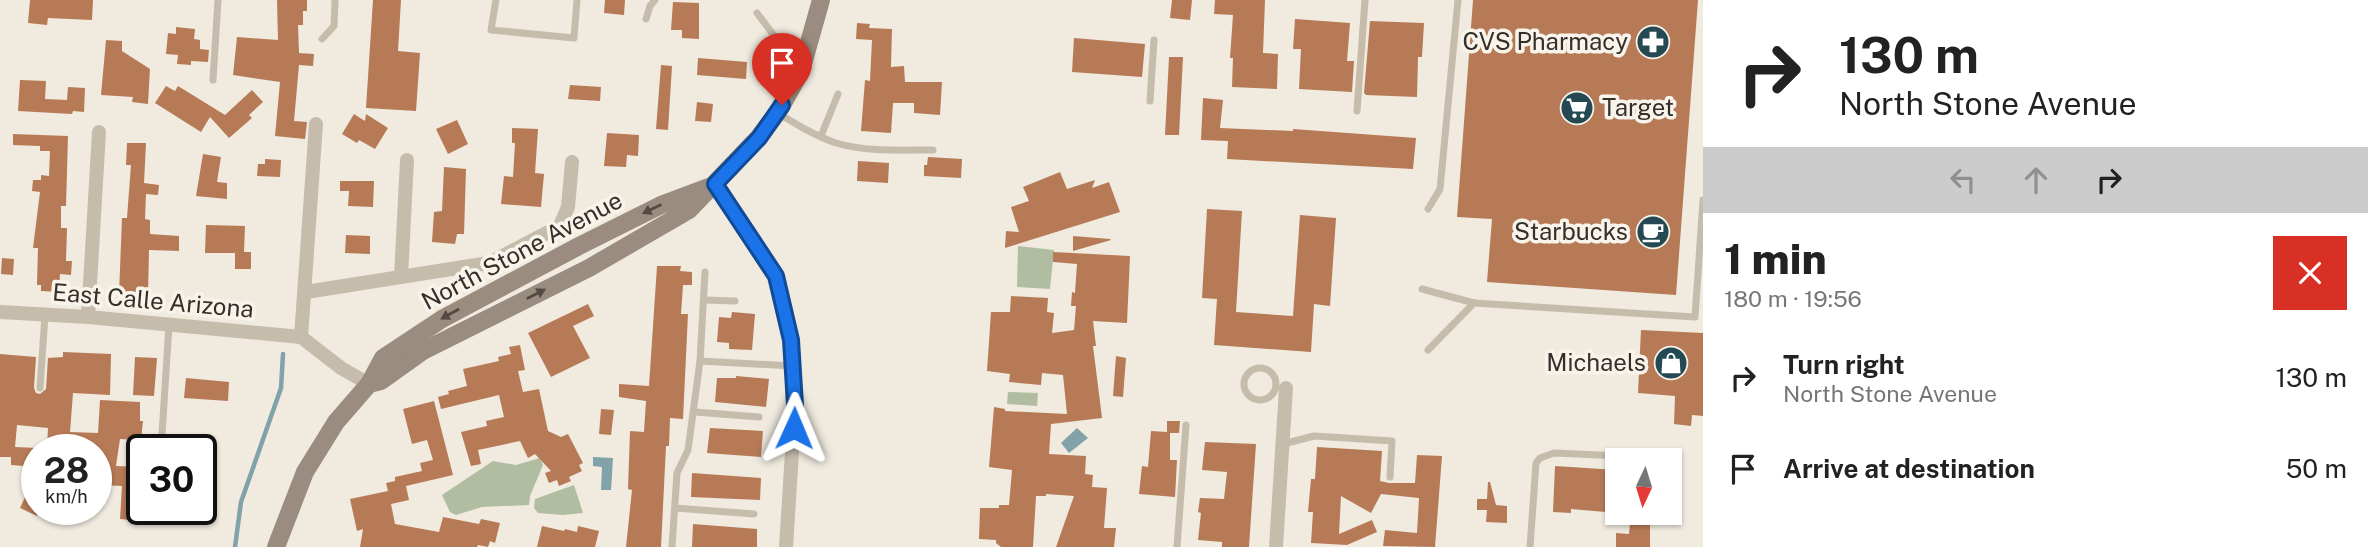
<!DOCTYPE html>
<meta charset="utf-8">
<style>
body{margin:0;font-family:"Public Sans",sans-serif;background:#f2f2f2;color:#222;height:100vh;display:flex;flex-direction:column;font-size:26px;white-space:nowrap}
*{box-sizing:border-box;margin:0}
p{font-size:23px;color:#767676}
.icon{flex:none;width:38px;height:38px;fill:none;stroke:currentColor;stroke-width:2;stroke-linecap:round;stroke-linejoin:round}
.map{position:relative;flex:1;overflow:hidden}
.details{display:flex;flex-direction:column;background:#fff;width:665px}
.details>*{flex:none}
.guide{background:#fff;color:#222;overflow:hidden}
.needle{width:46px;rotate:184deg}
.buttons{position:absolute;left:1605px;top:448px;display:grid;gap:14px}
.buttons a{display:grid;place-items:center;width:77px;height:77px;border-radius:0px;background:#fff;box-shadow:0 2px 5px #0004;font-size:35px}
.speed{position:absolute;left:21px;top:434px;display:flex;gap:14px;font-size:35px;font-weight:700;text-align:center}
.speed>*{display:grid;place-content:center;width:91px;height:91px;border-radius:50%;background:#fff;box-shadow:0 2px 5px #0004;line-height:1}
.speed small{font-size:18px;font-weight:400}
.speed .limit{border:4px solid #111;border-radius:10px;background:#fff;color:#111}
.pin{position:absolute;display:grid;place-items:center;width:60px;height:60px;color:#fff;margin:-72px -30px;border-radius:50% 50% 50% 0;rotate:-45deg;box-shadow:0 0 7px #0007}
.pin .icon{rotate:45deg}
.me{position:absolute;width:77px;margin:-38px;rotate:1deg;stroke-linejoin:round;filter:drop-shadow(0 0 5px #0008)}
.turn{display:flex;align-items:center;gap:24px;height:147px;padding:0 21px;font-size:32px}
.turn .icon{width:91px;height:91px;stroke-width:2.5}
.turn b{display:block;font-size:49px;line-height:60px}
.lanes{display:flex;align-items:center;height:66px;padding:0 21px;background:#0003;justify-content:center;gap:35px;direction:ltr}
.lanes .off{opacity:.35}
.round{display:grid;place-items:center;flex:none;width:74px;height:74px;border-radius:0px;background:#f2f2f2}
.summary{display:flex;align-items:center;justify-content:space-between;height:119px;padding:0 21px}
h1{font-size:42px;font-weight:800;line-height:52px}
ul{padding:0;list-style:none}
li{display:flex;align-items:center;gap:21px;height:91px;padding:0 21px}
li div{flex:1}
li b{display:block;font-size:26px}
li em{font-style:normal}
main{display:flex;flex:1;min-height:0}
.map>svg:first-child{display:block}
</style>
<main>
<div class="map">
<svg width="1703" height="547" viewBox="0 0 1703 547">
<rect width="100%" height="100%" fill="#f0eadf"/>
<g fill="#b0bda1">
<path d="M1018,246L1054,250L1050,289L1017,287Z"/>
<path d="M1008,392L1038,393L1037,406L1007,404Z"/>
<path d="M540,458L543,465L530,496L529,505L482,507L456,515L450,512L442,495L493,461L516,465Z"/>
<path d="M574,485L583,513L563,515L538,513L534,508L535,499Z"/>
</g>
<g fill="#81a2a9">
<path d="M1077,428L1088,438L1069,453L1061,443Z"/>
<path d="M593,457L613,458L611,490H601L602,467L593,466Z"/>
</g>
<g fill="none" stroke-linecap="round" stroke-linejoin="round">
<path stroke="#81a2a9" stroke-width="4.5" d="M235,547L241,502L281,388L283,354"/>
</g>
<g fill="#b77a56">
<path d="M30,0H93L92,20L48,18L47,25L28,23Z"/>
<path d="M277,0H307V11H303V25H298L299,53L314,54L313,66L299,65L294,121L307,122L305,139L275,136L280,82L233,75L237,37L278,40Z"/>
<path d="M373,0H401L398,51L420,53L416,111L366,108Z"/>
<path d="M605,0H625L624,15L604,13Z"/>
<path d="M1172,0H1192L1190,20L1170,18Z"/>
<path d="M1215,0H1265L1263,53L1278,54L1277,89L1232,87L1233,58H1230L1233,15L1214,14Z"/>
<path d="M1473,0H1698L1676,295L1487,282L1492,219L1457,217Z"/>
<path d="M673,2L699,3V39L682,38V30H671Z"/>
<path d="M1295,19L1350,23L1347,61H1354L1352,92L1299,89L1301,49H1293Z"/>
<path d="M1370,21L1424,23L1422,57H1418L1417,97L1366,95L1364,93Z"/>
<path d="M857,23L870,24L869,28L892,29L891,67L904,66L905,82H942L940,115L914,113V103H893L891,133L861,131L865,80L870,81L872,40L856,39Z"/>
<path d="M176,27L195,29L194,39L200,40V49L209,50L208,62L191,61V65L177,64L178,55L166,54L168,33L176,34Z"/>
<path d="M1074,38L1145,44L1142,77L1072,72Z"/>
<path d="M106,40L122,41V51L150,69L148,104L132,102L133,97L101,95Z"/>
<path d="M1169,57H1183L1179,135H1165Z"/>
<path d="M698,58L747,62L746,79L697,75Z"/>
<path d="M661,65L672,66L668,130L656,129Z"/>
<path d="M20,80L46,81L45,99L67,100L68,87L85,88L84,112L73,111L72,114L18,111Z"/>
<path d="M570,85L601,87L600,101L568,99Z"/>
<path d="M166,86L175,91L178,86L225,115L252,90L263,102L249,115L252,118L229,138L210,117L201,132L155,103Z"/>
<path d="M1203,98L1223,100L1220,128L1293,131V129L1416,138L1413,169L1227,159L1228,141L1201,140Z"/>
<path d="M697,102L713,104L711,122L695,121Z"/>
<path d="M354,114L365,121L366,114L388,128L375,149L359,140L357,143L342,134Z"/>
<path d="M457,120L468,144L448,154L436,129Z"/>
<path d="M512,128L538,129L535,173L544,174L541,207L501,204L504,176L513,177L515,143H512Z"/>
<path d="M607,133L639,135L638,156L627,155L626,167L604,166Z"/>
<path d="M13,134L68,136L66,206H61V228H67L66,261H72L71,275L60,274L59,292L41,291V285H37L38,248H33L40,192L32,191L33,180H41V175L49,176L50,151H40V146L13,145Z"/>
<path d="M127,143H146L144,183L159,185L158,195L146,194L145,219L150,220V234L179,236V251L149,250L148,295L119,294L122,218H127L131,165H126Z"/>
<path d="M203,154L221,157L217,182L227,183V199L196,196Z"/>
<path d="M928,157L962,159L961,178L924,176V165H927Z"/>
<path d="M265,159L281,160L280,177L257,176L258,164H265Z"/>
<path d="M858,161L889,163L888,183L857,181Z"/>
<path d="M444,167L466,169L464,234H457L455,244L432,242L434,212L442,211Z"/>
<path d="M1060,172L1067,189L1095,180L1092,188L1109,182L1120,212L1005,248L1006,231L1019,232L1011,207L1029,201L1023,187Z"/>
<path d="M340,181H374L373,207L348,206L349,191H340Z"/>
<path d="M1207,209L1242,211L1236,312L1293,316L1300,215L1336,218L1330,306L1314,304L1311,352L1214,345L1217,299L1202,298Z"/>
<path d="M206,225L245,226L244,252H251V269H235V253H205Z"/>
<path d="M346,235L370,236V254L345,253Z"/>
<path d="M1073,236L1110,239L1111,240L1073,251Z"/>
<path d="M1053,252L1130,256L1127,323L1093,321L1096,346H1093L1102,418L1051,424L1049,454L1086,456L1085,474L1093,475L1092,487L1107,488L1104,528H1116L1114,547H1056L1074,496L1046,494V496H1036L1033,547H1001L996,543V540L979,539L980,508H999V505H1009L1012,470L989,467L994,407L1005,409V411L1067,414L1063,375L1042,373L1041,385L1009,382L1010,374L987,371L991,312H1010L1011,296L1048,298L1047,312L1054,313L1052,333L1074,330L1076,306H1071L1072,292L1075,293L1077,264L1053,262Z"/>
<path d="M2,258L14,259L13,275L1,274Z"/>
<path d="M657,266H681L680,271L692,272V285H683L681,314H688L683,419L670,418L669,446H666L661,547H626L632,490L628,489L630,431L644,432L646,401L619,397V384L649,386Z"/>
<path d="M588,304L594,316L573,326L590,358L551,377L528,333Z"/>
<path d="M732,312L755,314L752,350L729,349V343L717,342L719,317L731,318Z"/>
<path d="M1641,330L1703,333V416L1692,415L1691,426L1674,424L1675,396L1638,393Z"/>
<path d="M520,345L525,370L518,371L523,392L539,389L548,431L561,437L568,434L583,463L579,465L582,471L569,477L571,481L559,486L557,480L549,483L545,473L551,471L535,454L528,458L520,441L478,450L481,464L471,466L461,432L487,426L486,421L504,417L499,395L441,409L438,397L449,394L448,391L467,386L463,369L499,361L498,357L511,354L509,347Z"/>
<path d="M63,352L111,354L110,395L73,393L70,432L98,433L100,400L140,402V421H143L141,440L120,439L116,466L139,467L137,503L142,504V509H154L153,522L120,519L122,486L99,485L100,450L47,447L48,428L17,425L15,447L37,448V467L11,465V457H0V354L36,357L34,388L36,393L40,394L46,389L48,358L63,357Z"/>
<path d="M1116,356L1126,358L1123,397L1113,396Z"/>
<path d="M135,357L157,358L154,396L133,395Z"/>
<path d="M736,376L769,379L766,407L715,402L717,378H736Z"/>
<path d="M186,378L229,382L228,401L184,398Z"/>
<path d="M434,401L453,475L406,486L409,500L391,504L395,524L439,532L443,517L479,524L481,519L500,523L495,543L490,541L488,547L478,545L477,547H360L363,529L357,531L350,499L388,491L386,483L395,481V477L422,471L420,463L433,460L427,440L412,444L403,409Z"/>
<path d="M601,409L614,410L611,435L599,434Z"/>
<path d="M1167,421H1180L1179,433H1170V460H1177L1175,497L1139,494L1142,466L1148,467L1151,431L1167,432Z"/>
<path d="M710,428L763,431L761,457L707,453Z"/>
<path d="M187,435L208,436L207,450H186Z"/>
<path d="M1205,442L1256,444L1249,547H1222V542L1198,540L1201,513L1198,512L1200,498L1224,499L1227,472L1202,470Z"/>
<path d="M1317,447L1382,451L1380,481L1389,483H1415L1417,455L1442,456L1435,547L1383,546L1385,530L1417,533L1419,498L1381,494L1371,513L1341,496L1339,534L1372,520L1377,532L1347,545L1311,543L1313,512H1308L1311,479H1315Z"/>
<path d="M1555,466L1617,470V513L1571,509V513L1553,512Z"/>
<path d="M692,473L761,478L760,500L691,497Z"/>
<path d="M1488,482H1490L1496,505L1507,506V523L1486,522L1487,510H1477V499H1487Z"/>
<path d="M25,497L37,502V516L20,508Z"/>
<path d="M1631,513H1650V547H1616V533L1629,534Z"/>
<path d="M693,524L757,529V547H692Z"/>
<path d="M542,526L564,531L565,529L577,532L578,526L599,531L595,547H537Z"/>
</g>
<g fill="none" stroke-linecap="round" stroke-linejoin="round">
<g stroke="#c6bcac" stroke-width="7">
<path d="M496,0L491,30L574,38L577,0"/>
<path d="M757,13L784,49L804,58"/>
<path d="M646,19L650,6L655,0"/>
<path d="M322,39L334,26L335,0"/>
<path d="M213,80L218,0"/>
<path d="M1150,101L1154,40"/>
<path d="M1357,111L1365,0"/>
<path d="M778,113C796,124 815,136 836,143C866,152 901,150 933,150"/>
<path d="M821,136L838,94"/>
<path d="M1428,209L1440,189L1458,0"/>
<path d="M1422,289L1474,303"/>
<path d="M704,300L735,301"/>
<path d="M1428,350L1474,303L1695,317L1703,200"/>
<path d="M700,361L705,272"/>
<circle cx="1260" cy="384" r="16"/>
<path d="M40,388L45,315"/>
<path d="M695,412L759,417"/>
<path d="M1283,444L1314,436L1392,441L1390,477"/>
<path d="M161,450L169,325"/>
<path d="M675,508L754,514"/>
<path d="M672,547L677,473L688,450L700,361L792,366"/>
<path d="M1177,547L1186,425"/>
<path d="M1530,547L1536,463L1540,458L1554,453L1666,458L1668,460"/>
</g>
<g stroke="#c6bcac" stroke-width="14">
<path d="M715,184L776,276L791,340L795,405L786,547"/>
<path d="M401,277L407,160"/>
<path d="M306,292L489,263L560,226L568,207L572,162"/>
<path d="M0,312L88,317L301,337"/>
<path d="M88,317L99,132"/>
<path d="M301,337L316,124"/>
<path d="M301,337L341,368L369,384"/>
<path d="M1276,547L1286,388"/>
</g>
<g stroke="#9a8c7e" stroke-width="18">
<path d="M369,384L381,381L423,351L589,268L689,210L759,137L778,112L801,71L821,0"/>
<path d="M276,547L305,472L336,422L369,384L383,358L442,319L579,246L661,205L709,187"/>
</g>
</g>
<defs><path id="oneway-solid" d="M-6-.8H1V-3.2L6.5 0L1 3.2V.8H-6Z" transform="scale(1.75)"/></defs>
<g fill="#534b43">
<use href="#oneway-solid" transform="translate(652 209) rotate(154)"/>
<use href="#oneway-solid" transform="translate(536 294) rotate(-27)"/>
<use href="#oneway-solid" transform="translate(450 314) rotate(151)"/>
</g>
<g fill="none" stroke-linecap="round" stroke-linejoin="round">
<defs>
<path id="route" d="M782,105L759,138L715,184L776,276L791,340L795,405L794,428"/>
</defs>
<use href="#route" stroke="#114b97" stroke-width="18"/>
<use href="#route" stroke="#1a73e8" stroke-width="12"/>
</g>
<defs>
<symbol id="pharmacy-disc" viewBox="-11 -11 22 22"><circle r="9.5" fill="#254952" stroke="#f8f4eb"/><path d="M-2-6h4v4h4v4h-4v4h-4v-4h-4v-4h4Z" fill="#fff"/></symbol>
<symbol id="supermarket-disc" viewBox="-11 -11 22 22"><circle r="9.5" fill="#254952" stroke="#f8f4eb"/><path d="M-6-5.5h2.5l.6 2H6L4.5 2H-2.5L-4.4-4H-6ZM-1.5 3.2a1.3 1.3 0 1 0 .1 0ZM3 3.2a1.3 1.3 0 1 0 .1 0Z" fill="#fff"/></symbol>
<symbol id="cafe-disc" viewBox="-11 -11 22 22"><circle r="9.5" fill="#254952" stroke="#f8f4eb"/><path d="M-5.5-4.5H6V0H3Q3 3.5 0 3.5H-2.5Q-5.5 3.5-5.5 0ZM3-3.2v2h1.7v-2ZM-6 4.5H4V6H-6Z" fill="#fff"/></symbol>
<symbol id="shop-disc" viewBox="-11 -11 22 22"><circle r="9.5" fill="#254952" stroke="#f8f4eb"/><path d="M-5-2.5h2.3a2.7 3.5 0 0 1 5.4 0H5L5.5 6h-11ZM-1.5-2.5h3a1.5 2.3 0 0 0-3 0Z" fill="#fff"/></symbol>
</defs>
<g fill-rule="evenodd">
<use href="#pharmacy-disc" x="1634" y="23" width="38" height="38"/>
<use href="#supermarket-disc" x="1558" y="89" width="38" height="38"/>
<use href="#cafe-disc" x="1634" y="213" width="38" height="38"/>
<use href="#shop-disc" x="1652" y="344" width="38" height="38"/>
</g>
<g text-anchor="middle" stroke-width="7" stroke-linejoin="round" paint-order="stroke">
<g font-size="24" fill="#352f2a" stroke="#f8f4eb" text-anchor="end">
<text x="1628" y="50">CVS Pharmacy</text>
<text x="1602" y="116" text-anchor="start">Target</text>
<text x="1628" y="240">Starbucks</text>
<text x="1646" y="371">Michaels</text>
</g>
<g font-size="24" fill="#352f2a" stroke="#f8f4eb">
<text transform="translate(522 251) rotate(-28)" y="8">North Stone Avenue</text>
<text transform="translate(153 301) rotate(5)" y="8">East Calle Arizona</text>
</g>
</g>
</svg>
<div class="buttons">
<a><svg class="needle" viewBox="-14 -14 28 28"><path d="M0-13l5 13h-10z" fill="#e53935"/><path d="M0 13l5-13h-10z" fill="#767676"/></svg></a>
</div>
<div class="speed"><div>28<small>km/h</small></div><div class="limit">30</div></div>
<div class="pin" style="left:782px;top:105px;background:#d93025"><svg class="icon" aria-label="arrive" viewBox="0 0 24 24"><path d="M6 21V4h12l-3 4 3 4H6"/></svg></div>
<svg class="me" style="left:794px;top:428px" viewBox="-20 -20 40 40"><path d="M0-17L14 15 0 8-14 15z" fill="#1a73e8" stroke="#fff" stroke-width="4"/></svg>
</div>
<section class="details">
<div class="guide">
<div class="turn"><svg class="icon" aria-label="right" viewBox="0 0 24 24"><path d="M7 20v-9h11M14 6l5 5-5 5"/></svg><div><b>130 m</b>North Stone Avenue</div></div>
<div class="lanes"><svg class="icon off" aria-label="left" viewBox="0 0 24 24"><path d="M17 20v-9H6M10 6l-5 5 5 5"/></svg><svg class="icon off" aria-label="ahead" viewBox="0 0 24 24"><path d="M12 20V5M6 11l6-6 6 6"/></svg><svg class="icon" aria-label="right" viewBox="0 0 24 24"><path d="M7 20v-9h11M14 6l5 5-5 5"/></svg></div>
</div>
<div class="summary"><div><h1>1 min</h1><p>180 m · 19:56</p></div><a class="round" style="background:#d93025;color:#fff"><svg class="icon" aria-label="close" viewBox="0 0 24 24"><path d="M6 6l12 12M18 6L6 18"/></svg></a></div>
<ul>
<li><svg class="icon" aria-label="right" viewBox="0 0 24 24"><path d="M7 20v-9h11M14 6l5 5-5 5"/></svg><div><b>Turn right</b><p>North Stone Avenue</p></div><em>130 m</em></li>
<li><svg class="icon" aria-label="arrive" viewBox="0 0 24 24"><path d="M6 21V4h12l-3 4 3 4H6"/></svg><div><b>Arrive at destination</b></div><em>50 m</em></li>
</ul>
</section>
</main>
